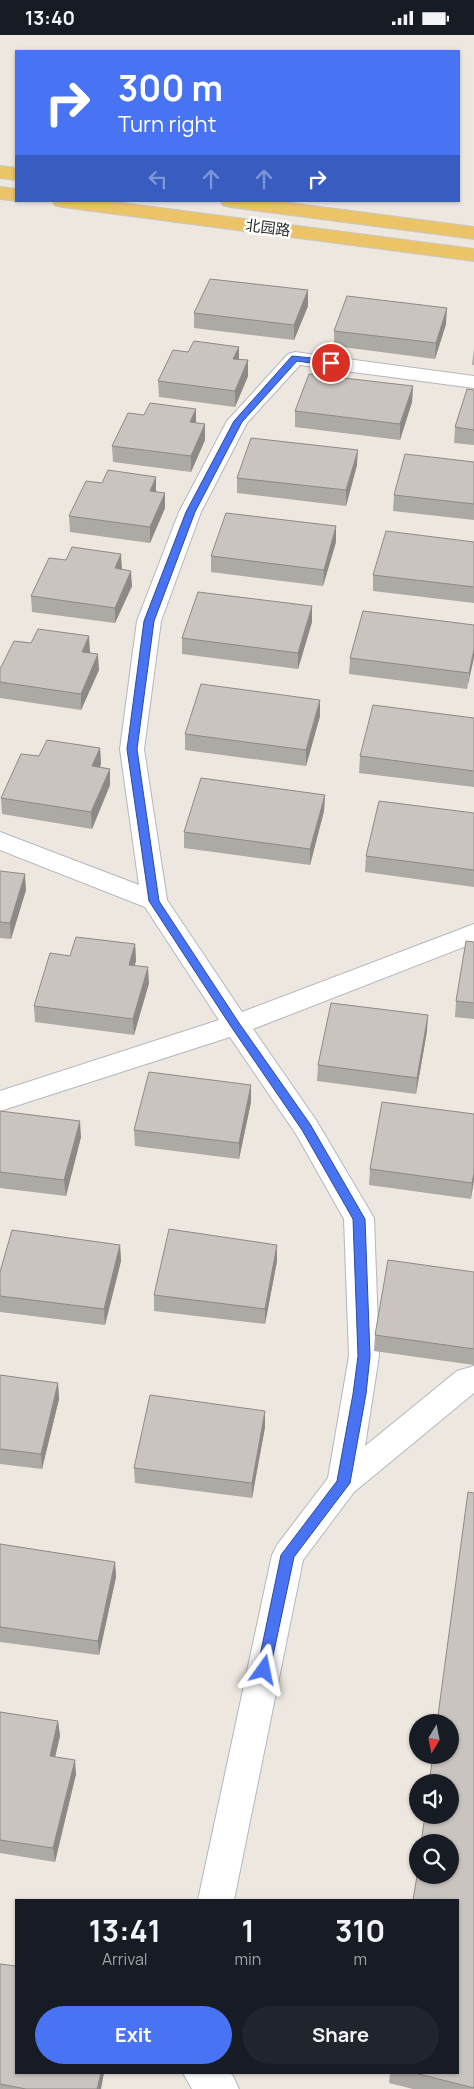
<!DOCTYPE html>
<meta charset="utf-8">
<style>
body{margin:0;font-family:Manrope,"Noto Sans SC",sans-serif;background:#20242c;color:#f1f3f6;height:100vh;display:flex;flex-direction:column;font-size:19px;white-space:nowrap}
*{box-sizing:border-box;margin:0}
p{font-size:16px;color:#9ea1a6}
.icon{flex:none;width:28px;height:28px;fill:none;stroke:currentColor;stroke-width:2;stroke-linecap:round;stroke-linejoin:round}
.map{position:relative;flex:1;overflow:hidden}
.panel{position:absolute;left:15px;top:1864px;width:444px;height:175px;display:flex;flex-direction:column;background:#171b24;border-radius:0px;box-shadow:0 1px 4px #0004}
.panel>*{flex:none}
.hud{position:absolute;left:15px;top:15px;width:445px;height:152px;border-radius:0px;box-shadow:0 1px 4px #0004;background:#4873f2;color:#fff;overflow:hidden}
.needle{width:32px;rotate:190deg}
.controls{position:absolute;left:409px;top:1679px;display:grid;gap:10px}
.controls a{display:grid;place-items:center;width:50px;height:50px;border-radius:50%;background:#171b24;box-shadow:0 1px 4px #0004;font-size:25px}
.pin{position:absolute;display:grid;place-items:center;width:42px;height:42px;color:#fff;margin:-21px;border:2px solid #fff;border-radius:50%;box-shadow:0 1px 5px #0007}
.me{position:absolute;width:55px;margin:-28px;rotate:12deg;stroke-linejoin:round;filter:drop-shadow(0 0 4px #0008)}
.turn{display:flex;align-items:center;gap:18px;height:105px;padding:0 20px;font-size:22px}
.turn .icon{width:65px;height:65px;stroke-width:2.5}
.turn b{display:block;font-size:35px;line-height:42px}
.lanes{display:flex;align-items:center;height:48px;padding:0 20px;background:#0003;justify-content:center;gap:25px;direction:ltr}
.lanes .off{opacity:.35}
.eta{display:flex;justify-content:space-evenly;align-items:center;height:85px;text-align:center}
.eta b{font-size:30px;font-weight:700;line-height:35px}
.primary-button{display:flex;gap:10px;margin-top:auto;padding:10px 20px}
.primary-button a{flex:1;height:58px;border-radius:30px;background:#4873f2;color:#fff;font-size:20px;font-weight:700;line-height:58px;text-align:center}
.primary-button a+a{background:#20242c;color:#f1f3f6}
.status{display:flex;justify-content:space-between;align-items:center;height:35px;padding:0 25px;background:#171b24;direction:ltr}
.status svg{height:14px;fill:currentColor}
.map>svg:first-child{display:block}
</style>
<div class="status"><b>13:40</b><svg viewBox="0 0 49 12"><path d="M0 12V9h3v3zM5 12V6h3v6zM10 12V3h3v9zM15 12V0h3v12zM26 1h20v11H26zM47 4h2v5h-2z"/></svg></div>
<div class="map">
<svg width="474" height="2054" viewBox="0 0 474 2054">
<rect width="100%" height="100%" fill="#eee7e0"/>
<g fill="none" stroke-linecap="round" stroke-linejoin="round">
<defs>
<g id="minor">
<path d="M295,317L474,341V353L300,330L247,388L201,477L161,586L144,714L167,865L242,977L474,889V908L253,994L316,1085L374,1183L379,1321L365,1411L457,1336L474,1331V1358L354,1457L303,1525L234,1865H198L272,1520L277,1510L328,1443L349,1321L344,1184L296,1099L230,1002L0,1076V1056L219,985L145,872L0,815V797L139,850L120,714L137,586L179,477L227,386L288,319Z"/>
<path d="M183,2038H230L233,2041L239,2054H192Z"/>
</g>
<g id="major">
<path d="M0,131L16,133V145L0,143Z"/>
<path d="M0,152L16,154V166L0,164Z"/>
<path d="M53,166H107L474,214V226L62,172L55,170Z"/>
<path d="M221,166H275L474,192V204L230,172L223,170Z"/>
</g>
</defs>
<use href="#minor" stroke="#b3b7bf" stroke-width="2"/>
<use href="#major" stroke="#c8c8c8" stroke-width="2"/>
<use href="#minor" fill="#fff" fill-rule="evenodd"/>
<use href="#major" fill="#ebc468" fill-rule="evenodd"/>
</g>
<g fill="#ada9a4">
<path d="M308,255V271L294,305L194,293V278Z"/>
<path d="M446,289L435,324L334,311V296Z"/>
<path d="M474,313V330H472Z"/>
<path d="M239,324L248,325V341L235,372L159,362L158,346Z"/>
<path d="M413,351L412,367L400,405L295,392V376Z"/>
<path d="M474,355V410L454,408L455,392Z"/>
<path d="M196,374V388L205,389V405L191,437L113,427L112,411L144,380Z"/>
<path d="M474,427V485L393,476L394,460Z"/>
<path d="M357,430L346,471L237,458V443Z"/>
<path d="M156,456L165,473L150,508L70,497L69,481Z"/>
<path d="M336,507L323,551L211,537V521Z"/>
<path d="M474,507V568L373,556V540Z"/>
<path d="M66,525L122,534L132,551L115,588L32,577L31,561Z"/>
<path d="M312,587L298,634L182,619V603Z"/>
<path d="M474,590L467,654L349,639L350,623Z"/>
<path d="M90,617L99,635L81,675L0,663V634Z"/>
<path d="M320,665V681L306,731L185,715V699Z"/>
<path d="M474,683V752L359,738L360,721Z"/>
<path d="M100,713L101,729L100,732L110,734V750L92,794L2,779L1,763L39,721Z"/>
<path d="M325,760L324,776L310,830L184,813V797Z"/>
<path d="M474,778V852L365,837L366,821Z"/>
<path d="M0,836L26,855L11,904L0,903Z"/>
<path d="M474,907V984L455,982L456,966Z"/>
<path d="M135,909L136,926L134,930L149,948L134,1000L35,987L34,971Z"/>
<path d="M427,996L416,1059L317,1046L318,1030Z"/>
<path d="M251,1067L239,1124L135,1111L134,1095Z"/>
<path d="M0,1076L81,1102L66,1161L0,1153Z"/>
<path d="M474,1079V1144L471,1164L369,1150L370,1134Z"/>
<path d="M120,1210L121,1226L105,1290L0,1277V1237Z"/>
<path d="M277,1226L265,1289L154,1276V1260Z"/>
<path d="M474,1237V1330L374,1316L375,1300Z"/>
<path d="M0,1340L58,1348L59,1364L42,1434L0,1429Z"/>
<path d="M265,1392L252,1463L135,1448L134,1433Z"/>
<path d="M474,1458V2054H413L389,2048L390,2038H458Z"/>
<path d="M0,1509L115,1527L116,1542L99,1620L0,1607Z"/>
<path d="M0,1677L58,1686L60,1701L55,1721L76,1739L55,1827L0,1818Z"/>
<path d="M0,1929L101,2054H0Z"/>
</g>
<g fill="#8d8986">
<path d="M308,255V271L294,305V290Z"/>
<path d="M447,273L446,289L435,324L436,308Z"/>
<path d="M239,312V327L233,324Z"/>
<path d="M248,325V341L235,372V356Z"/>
<path d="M413,351L412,367L400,405V389Z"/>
<path d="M196,374V390L190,387Z"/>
<path d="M205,389V405L191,437V421Z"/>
<path d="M358,415L357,430L346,471V455Z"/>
<path d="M156,442V458L150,456Z"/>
<path d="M165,458V473L150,508V492Z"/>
<path d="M336,491V507L323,551L324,535Z"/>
<path d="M121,519L122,535L115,533Z"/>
<path d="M131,536L132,551L115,588V573Z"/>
<path d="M312,571V587L298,634V618Z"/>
<path d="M89,601L90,617L83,633L82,617Z"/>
<path d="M474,614V623L467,654L469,638Z"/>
<path d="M98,619L99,635L81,675V659Z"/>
<path d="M320,665V681L306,731V715Z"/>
<path d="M100,713L101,729L93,747L92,731Z"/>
<path d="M110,734V750L92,794L91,777Z"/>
<path d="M325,760L324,776L310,830V814Z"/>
<path d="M25,839L26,855L11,904L10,888Z"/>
<path d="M135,909L136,926L130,946L129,930Z"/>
<path d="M148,932L149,948L134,1000L133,984Z"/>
<path d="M428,980L427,996L416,1059L417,1043Z"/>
<path d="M251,1050V1067L239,1124V1108Z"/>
<path d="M80,1086L81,1102L66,1161L64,1145Z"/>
<path d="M474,1138V1144L471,1164L472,1148Z"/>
<path d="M120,1210L121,1226L105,1290L104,1274Z"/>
<path d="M277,1210V1226L265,1289V1274Z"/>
<path d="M58,1348L59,1364L42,1434L41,1419Z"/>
<path d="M265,1376V1392L252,1463V1448Z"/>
<path d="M115,1527L116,1542L99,1620L98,1606Z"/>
<path d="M58,1686L60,1701L52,1735L50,1721Z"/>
<path d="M75,1725L76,1739L55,1827L53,1813Z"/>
<path d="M101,2038H104L101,2054H97Z"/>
</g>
<g fill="#c9c4bf" stroke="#8d8986">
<path d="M210,244L308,255L294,290L194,278Z"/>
<path d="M347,261L447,273L436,308L334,296Z"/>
<path d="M194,306L239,312L233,324L248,325L235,356L158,346L173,315L188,317Z"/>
<path d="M309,339L413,351L400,389L295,376Z"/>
<path d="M467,354L474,355V395L455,392Z"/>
<path d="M150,368L196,374L190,387L205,389L191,421L112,411L128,378L144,380Z"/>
<path d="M251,403L358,415L346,455L237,443Z"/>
<path d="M405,419L474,427V469L394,460Z"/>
<path d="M108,435L156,442L150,456L165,458L150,492L69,481L86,446L102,448Z"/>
<path d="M226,478L336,491L324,535L211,521Z"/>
<path d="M386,496L474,507V552L373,540Z"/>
<path d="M72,512L121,519L115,533L131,536L115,573L31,561L49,523L66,525Z"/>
<path d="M198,557L312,571L298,618L182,603Z"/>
<path d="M363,576L474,590V614L469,638L350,623Z"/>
<path d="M38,594L89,601L82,617L98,619L81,659L0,647V634L14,606L31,608Z"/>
<path d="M201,649L320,665L306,715L185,699Z"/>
<path d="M373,670L474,683V736L360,721Z"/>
<path d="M47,705L100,713L92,731L110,734L91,777L1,763L21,719L39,721Z"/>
<path d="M201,743L325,760L310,814L184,797Z"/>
<path d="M379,766L474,778V835L366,821Z"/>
<path d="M0,836L25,839L10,888L0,887Z"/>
<path d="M76,902L135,909L129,930L148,932L133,984L34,971L50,918L70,921Z"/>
<path d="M466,906L474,907V968L456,966Z"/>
<path d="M331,968L428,980L417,1043L318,1030Z"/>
<path d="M149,1037L251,1050L239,1108L134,1095Z"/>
<path d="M382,1067L474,1079V1138L472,1148L370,1134Z"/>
<path d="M0,1076L80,1086L64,1145L0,1137Z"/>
<path d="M169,1194L277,1210L265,1274L154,1260Z"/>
<path d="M12,1195L120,1210L104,1274L0,1261V1237Z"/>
<path d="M388,1225L474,1237V1314L375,1300Z"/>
<path d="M0,1340L58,1348L41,1419L0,1414Z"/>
<path d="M150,1360L265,1376L252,1448L134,1433Z"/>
<path d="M468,1457L474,1458V2053L415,2038H458V1865H413L418,1835V1840H450V1808H421L425,1780H450V1748H429L433,1720H450V1688H437Z"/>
<path d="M0,1509L115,1527L98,1606L0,1592Z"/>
<path d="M0,1677L58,1686L50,1721L75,1725L53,1813L0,1805Z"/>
<path d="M0,1929L16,1931V2038H101L97,2054H26L0,2049Z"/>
</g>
<path fill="#4873f2" stroke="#2f4b9d" d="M292,321L331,325L335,328L331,331L297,326L242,387L195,477L154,586L137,714L159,866L239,988L310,1089L365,1184L370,1321L366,1359L350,1448L294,1522L270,1635L268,1639L264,1641L259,1639L257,1635L281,1520L337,1446L353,1359L358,1321L353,1184L302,1095L232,993L149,866L127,714L144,586L186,477L234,386Z"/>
<g text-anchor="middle" stroke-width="5" stroke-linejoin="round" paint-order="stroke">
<g font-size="15" fill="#2d2d2d" stroke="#fff">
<text transform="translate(268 193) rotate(7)" y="5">北园路</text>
</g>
</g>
</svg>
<div class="controls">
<a><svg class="needle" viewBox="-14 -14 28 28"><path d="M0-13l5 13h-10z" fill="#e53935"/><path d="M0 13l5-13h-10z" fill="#9ea1a6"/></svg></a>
<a><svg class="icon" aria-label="sound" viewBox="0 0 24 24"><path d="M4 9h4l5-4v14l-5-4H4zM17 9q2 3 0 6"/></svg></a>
<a><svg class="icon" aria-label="search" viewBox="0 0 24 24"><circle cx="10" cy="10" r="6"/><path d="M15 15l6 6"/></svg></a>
</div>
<div class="pin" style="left:331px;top:328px;background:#d93025"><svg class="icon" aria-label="arrive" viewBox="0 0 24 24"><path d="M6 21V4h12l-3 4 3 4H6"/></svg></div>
<svg class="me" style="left:264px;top:1635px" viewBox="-20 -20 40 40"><path d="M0-17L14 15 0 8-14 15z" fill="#4873f2" stroke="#fff" stroke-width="4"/></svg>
<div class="hud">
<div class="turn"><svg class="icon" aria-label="right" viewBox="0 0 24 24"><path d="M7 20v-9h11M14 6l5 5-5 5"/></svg><div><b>300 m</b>Turn right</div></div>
<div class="lanes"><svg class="icon off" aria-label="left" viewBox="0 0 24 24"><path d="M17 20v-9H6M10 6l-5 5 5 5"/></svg><svg class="icon off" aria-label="ahead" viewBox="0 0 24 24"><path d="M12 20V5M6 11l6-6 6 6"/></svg><svg class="icon off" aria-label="ahead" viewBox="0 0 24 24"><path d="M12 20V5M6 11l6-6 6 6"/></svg><svg class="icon" aria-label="right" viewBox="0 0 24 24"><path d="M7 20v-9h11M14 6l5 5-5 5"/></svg></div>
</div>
<section class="panel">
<div class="eta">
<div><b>13:41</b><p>Arrival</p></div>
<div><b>1</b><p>min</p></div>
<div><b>310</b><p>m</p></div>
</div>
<div class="primary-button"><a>Exit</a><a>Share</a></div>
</section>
</div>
